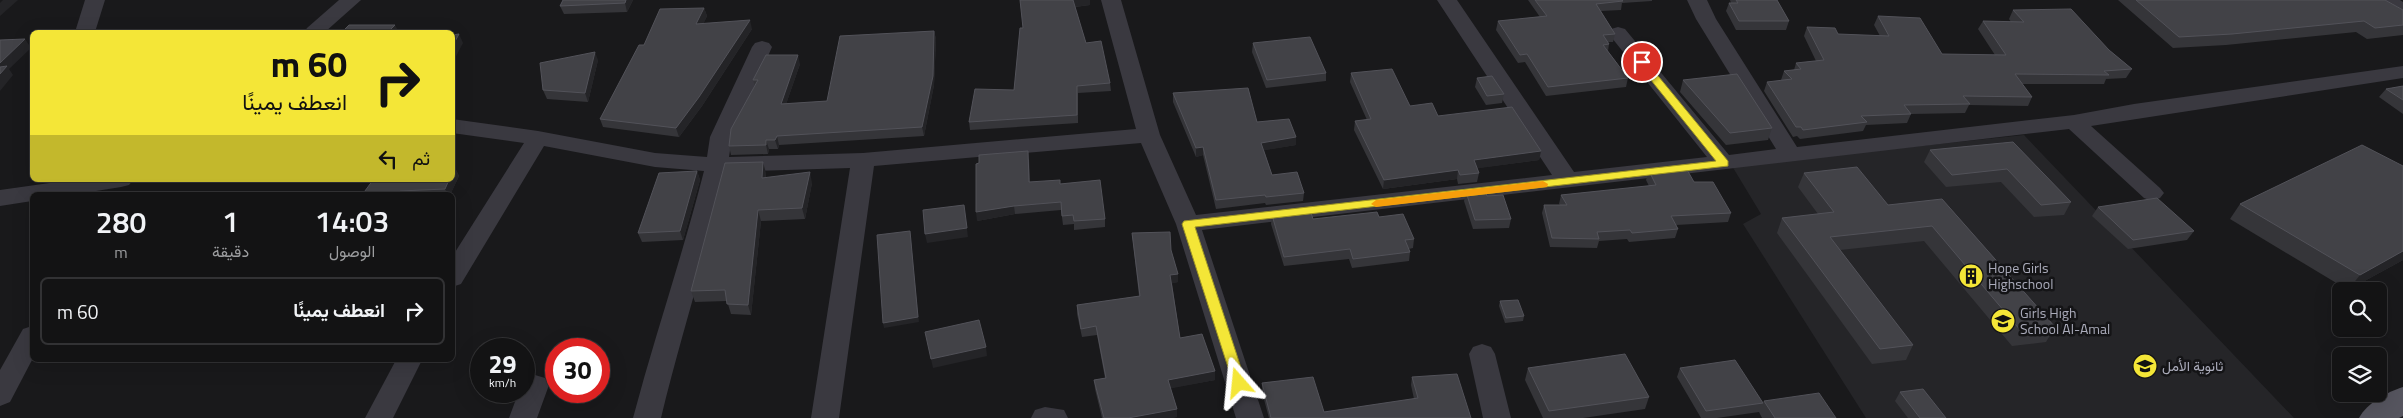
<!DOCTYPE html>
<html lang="ar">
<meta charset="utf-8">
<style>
body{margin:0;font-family:"Titillium Web",Vazirmatn,sans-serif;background:#1c1c1d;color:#f1f3f6;direction:rtl;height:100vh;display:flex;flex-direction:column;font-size:19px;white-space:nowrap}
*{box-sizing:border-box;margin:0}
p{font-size:16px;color:#9d9ea0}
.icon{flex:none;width:28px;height:28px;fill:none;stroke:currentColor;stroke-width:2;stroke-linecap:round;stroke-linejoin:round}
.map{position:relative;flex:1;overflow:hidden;direction:ltr}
.drawer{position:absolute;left:30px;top:192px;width:425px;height:170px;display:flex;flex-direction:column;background:#131314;border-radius:8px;box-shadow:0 5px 20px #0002,0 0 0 1px #323234;direction:rtl}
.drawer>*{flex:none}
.guide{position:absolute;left:30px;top:30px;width:425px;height:152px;border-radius:8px;box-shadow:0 5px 20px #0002,0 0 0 1px #323234;direction:rtl;background:#f4e637;color:#111;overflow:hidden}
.controls{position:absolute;left:2332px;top:282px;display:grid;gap:10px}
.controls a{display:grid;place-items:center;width:55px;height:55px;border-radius:8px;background:#131314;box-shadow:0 5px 20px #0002,0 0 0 1px #323234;font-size:25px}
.speed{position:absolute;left:470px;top:338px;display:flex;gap:10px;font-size:25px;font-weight:700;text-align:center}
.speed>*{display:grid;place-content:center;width:65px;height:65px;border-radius:50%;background:#131314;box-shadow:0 5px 20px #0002,0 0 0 1px #323234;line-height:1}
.speed small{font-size:12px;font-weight:400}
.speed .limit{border:8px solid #d22;background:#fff;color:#111}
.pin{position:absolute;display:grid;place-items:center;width:42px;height:42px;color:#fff;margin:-21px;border:2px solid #fff;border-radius:50%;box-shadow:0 1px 5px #0007}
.me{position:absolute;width:55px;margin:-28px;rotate:342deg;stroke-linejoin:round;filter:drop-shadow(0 0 4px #0008)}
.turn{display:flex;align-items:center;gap:18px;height:105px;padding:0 25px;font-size:22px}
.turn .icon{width:65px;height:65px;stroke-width:2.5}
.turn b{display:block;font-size:35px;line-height:42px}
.then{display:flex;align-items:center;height:48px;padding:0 25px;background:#0003;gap:10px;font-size:19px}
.eta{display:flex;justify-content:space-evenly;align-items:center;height:85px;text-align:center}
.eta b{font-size:30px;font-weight:600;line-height:35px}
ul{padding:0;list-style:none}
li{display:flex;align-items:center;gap:15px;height:68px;margin:0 10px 8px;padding:0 15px;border:2px solid #323234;border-radius:8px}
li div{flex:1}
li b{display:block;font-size:19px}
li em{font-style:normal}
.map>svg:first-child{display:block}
</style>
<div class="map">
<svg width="2403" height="418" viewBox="0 0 2403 418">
<rect width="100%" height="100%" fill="#19191b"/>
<path fill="#252528" d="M2024,135L2294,418H1866L1743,224L1761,214L1732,166Z"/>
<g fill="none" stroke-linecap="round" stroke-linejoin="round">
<g fill="#3a3940" fill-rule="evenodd">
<path d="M85,0H105L95,32H75Z"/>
<path d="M339,0H361L325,32H304L307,28Z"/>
<path d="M1101,0H1121L1160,135L1196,215L1552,175L1437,0H1457L1574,172L1707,157L1608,33L1611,29L1618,27L1625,29L1729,155L1776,149L1696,19L1687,0H1707L1716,19L1797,147L2074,115L2134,104L2403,66V78L2091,126L2160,188L2164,193L2160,198L2152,201L2144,198L2069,129L1202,230L1264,418H1236L1176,224L1141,143L874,166L839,418H811L850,168L727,172C707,255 681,335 661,418H633C655,335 683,254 704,171L655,167L544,146L461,284L452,287V257L524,143L452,133V119L538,131L655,153L707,157L710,137L752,47L755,43L762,41L769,43L772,47L732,137L729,157L863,153L1136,129Z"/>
<path d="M2377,0H2400L2403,2V16L2396,14Z"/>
<path d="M71,180H133L129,185L121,187L71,195H32V201L0,206V190Z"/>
<path d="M32,326V360L10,402L0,406V370L23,329Z"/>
<path d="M1482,344L1491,347L1495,354L1511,418H1483L1469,354L1473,347Z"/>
<path d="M396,360H422L393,418H365Z"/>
<path d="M535,375L545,378L549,385L537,418H509L519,391H524L525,378Z"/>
<path d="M1045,407L1064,410L1068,418H1031L1035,410Z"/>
</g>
<path fill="#56555f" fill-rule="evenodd" d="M2403,387V416L2399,418H2359C2367,403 2387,392 2403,387Z"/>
</g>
<g fill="#353539">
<path d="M563,0H633L627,12L564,14L560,6Z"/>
<path d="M1090,0V5L1075,7L1086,43L1110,83L1111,91L1078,93V123L970,130L969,122L1014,90L1023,28Z"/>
<path d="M1528,0H1652V1L1622,3L1621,10L1601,11L1615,34L1613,42H1608L1609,44L1608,51L1628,78L1626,87L1546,96L1525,62L1518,63L1496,30L1498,21L1540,17Z"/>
<path d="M1730,0H1777L1789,21L1786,30H1736L1726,11L1729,3H1731Z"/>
<path d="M2118,0H2385L2403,10V35L2367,39L2356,32L2226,45L2173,48Z"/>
<path d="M704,8L707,16L703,24L752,29L702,106L679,137L603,127L600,119L644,45Z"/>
<path d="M2013,10L2109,50L2132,69L2126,78L2106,79L2104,84H2022L2032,97L2028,106L1969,105L1965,113L1911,114L1907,123L1866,125L1863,131L1800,139L1797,136L1793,137L1764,91L1767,82L1782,81L1781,80L1784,71L1794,70L1796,63L1816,61L1804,36L1807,27L1838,34L1880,36L1874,25L1878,16L1942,54L1995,55L1978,29L1983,21L2011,22L2009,19Z"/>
<path d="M934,31L936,39L934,85L924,136L779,145L778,149H769L768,154L731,155L729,146L755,86L753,80L800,64L786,104L827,101Z"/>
<path d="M1253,43L1326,73V81L1266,88L1252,52Z"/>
<path d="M598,60L588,102L547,99L543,90Z"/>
<path d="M1351,73L1410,106L1438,116L1541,151L1539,160L1477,168L1479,173L1477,182L1458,184L1457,179L1383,189L1354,130L1355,121L1367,120L1350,82Z"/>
<path d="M1477,78L1504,94L1502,103L1486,105L1475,87Z"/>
<path d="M1683,80L1772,128L1768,140L1726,145L1680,92Z"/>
<path d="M2403,86V114L2379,97L2386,89Z"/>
<path d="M1173,93L1257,122L1296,145L1264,150L1272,175L1304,193L1303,201L1266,205L1265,203L1216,209L1203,155L1196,157L1173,102Z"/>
<path d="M2013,142L2071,202L2064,215L2034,217L2001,182L1946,187L1924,162L1930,150Z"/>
<path d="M1029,159L1030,182L1060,184L1105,219V227L1074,230V224L1063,225L1061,210L1015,214L977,221Z"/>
<path d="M2403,166V260L2348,290L2230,219L2240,204Z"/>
<path d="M455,168L459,176L450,195H362L372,181L354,180H452Z"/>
<path d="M697,171L700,180L683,240L642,242L638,233Z"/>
<path d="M1649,171L1694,182L1731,213L1728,222L1676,225L1678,229L1675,238L1629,242L1627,239L1599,241L1597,248L1550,247L1542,213L1544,205H1560L1559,204L1561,195L1649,186L1646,180Z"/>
<path d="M766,173V178L812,183L805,219L761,221L751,315L731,314L727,301L695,302L691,291Z"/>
<path d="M1804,173L1888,205L1942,199L2055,327L2046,342L2012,346L1924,241L1840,250L1913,345L1906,360L1872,364L1777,233L1782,218L1818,214L1798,187Z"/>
<path d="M1466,192L1487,196L1511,219L1509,228L1473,229L1464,201Z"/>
<path d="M2098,207L2194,231L2187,240L2128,249L2092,216Z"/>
<path d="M1272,215L1313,219L1414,239L1413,248L1409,249L1410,252L1409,261L1352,268L1349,259L1284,266L1271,224Z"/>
<path d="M1132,233L1171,250L1178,274V282L1172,283L1180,338L1215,380L1170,388L1177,409V417L1102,418L1095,389L1094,380L1105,378L1097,335L1082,337L1077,314V305L1139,296Z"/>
<path d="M1500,301L1524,316L1523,321L1505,323L1499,306Z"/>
<path d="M1528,368L1649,397L1645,409L1583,418H1543L1525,380Z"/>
<path d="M1680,368L1763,403L1764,401L1836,418H1762L1759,412L1717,418H1701L1677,377Z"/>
<path d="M1412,377L1471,418H1269L1262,392V383L1324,412L1414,399L1411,385Z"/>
<path d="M1900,392L1946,418H1908L1895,401Z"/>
</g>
<g fill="#242427">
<path d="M3,0H18L0,16V3Z"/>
<path d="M626,0H633L627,12L625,3Z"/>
<path d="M1073,0H1090V5L1073,7Z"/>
<path d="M704,8L707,16L699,33L696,24Z"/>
<path d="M750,20L752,29L702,106L679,137L676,128Z"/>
<path d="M395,25L399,32H388Z"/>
<path d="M934,31L936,39L934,85L924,136L922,127Z"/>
<path d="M459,34L463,43L452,64V47Z"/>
<path d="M25,39L31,48L9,69L13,75L0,91V63Z"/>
<path d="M595,52L598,60L588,102L585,93Z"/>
<path d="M798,55L800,64L783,113L781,104Z"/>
<path d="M777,136L779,145L778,149L775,140Z"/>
<path d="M1296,137V145L1261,151V143Z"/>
<path d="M766,140L769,149L768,154L766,145Z"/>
<path d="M1203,147V155L1196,157V148Z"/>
<path d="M1541,151L1539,160L1473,169L1474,160Z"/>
<path d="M763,162L766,173L765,189L762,178Z"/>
<path d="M455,168L459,176L450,195H448L445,189L449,180H452V173Z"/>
<path d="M1458,170L1457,179L1383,189L1384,180Z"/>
<path d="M697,171L700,180L683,240L680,231Z"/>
<path d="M810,172L812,183L805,219L802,208Z"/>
<path d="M964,205L968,237L927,243L925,234Z"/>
<path d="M1014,206L1015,214L977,221L976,212Z"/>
<path d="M758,210L761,221L751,315L748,305Z"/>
<path d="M910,231L919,322L884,328L883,323Z"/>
<path d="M2403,251V260L2348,290L2360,275Z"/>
<path d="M1178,274V282L1170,284V275Z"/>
<path d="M986,347L987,356L933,368L931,359Z"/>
<path d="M1215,371V380L1168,389V380Z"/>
<path d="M1177,409V417L1174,418H1128Z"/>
</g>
<g fill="#424247" stroke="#525259">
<path d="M563,0H626L625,3L560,6Z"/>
<path d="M1020,0H1073L1086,43L1101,41L1110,83L1077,86V115L969,122L975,89L1014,90L1020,28H1023Z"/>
<path d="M1535,0H1622L1623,1L1596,4L1615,34L1603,35L1609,44L1603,45L1628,78L1548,87L1527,54L1520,55L1498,21L1547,16Z"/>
<path d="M1736,0H1777L1789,21H1739L1729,3H1738Z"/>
<path d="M2136,0H2385L2403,10V25L2375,28L2364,21L2232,34L2179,37Z"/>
<path d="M704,8L696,24L750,20L699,97L676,128L600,119L639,45H644L660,9Z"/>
<path d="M2071,9L2109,50L2132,69L2104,71L2109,75L2015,74L2032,97L1963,96L1970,104L1904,105L1911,114L1861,116L1867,122L1803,130L1801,127H1796L1767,82L1792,79L1784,71L1801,69L1796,63L1824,60L1807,27L1835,28L1838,34L1889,36L1878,16L1920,18L1942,54L2006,55L1983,21L2024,22L2013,10Z"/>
<path d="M349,25H395L388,32H342Z"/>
<path d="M934,31L933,76L922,127L777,136L775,140H766V145L729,146L731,129L758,80H753L766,55H798L781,104L827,101L840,36Z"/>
<path d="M459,34L452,47V35Z"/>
<path d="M1310,37L1326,73L1267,80L1253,43Z"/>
<path d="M25,39L0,63V40Z"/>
<path d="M595,52L585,93L543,90L540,63Z"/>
<path d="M7,66L0,74V67Z"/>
<path d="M1392,69L1410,106L1432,103L1438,116L1512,107L1541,151L1474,160L1479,173L1460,175L1458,170L1384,180L1355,121L1371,119L1351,73Z"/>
<path d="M1737,74L1772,128L1730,133L1683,80Z"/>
<path d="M1492,76L1504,94L1487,96L1477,78Z"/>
<path d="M2403,86V100L2386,89Z"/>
<path d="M1248,88L1257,122L1289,119L1296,137L1261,143L1272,175L1297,172L1304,193L1266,197L1265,195L1216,200L1203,147L1196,148L1173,93Z"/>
<path d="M2013,142L2071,202L2041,205L2007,169L1952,175L1930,150Z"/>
<path d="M2362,145L2403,166V251L2360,275L2240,204Z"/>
<path d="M1028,151L1029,182L1060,180V184L1100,180L1105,219L1074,221L1073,215L1062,216L1061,202L1014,206L976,212V164L979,163V155Z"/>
<path d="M763,162L762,178L810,172L802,208L758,210L748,305L727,304L725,290L691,291L725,163Z"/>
<path d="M1857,167L1888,205L1942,199L2055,327L2021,331L1932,226L1830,237L1913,345L1880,349L1782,218L1834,212L1804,173Z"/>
<path d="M1686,168L1694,182H1713L1731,213L1671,216L1678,229L1632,233L1630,230L1597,232L1599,239L1552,238L1544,205H1567L1561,195L1656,185L1649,171Z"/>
<path d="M697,171L680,231L638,233L659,173Z"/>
<path d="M373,180H449L445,189L400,191L398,195H362Z"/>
<path d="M1485,190L1487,196L1503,195L1511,219L1475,220L1466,192Z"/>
<path d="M2157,198L2194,231L2133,240L2098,207Z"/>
<path d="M964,205L967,228L925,234L923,210Z"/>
<path d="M1310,210L1313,219L1377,212L1379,217L1403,214L1414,239L1405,240L1410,252L1353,259L1350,249L1284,257L1272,215Z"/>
<path d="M910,231L918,317L883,323L877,235Z"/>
<path d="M1170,232L1171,250L1178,274L1170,275L1180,338L1202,334L1215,371L1168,380L1177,409L1128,418H1104L1094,380L1106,378L1096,326L1081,329L1077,305L1140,296L1132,233Z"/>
<path d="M1518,300L1524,316L1506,318L1500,301Z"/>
<path d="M979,320L986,347L931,359L925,332Z"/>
<path d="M1625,354L1649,397L1549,411L1528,368Z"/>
<path d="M1735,360L1763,403L1706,411L1680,368Z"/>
<path d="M1457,374L1471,418H1271L1262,383L1313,377L1324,412L1418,398L1412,377Z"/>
<path d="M1923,389L1946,418H1920L1900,392Z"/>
<path d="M1819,393L1836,418H1775L1764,401Z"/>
</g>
<path fill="#f4e637" stroke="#9f9624" d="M1642,59L1645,60L1728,161V166L1195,227L1246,383L1239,388L1234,386L1182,224L1184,221L1716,161L1638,64L1637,62Z"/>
<path fill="#f59e0b" d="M1543,181L1548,184L1547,187L1376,207L1371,204L1376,200Z"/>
<defs>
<symbol id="building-disc" viewBox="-11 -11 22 22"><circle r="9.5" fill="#f4e637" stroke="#141416"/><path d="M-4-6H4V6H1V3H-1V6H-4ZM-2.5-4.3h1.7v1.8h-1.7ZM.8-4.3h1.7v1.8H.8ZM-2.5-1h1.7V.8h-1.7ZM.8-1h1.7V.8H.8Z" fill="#111"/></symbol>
<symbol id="school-disc" viewBox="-11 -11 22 22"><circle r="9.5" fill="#f4e637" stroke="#141416"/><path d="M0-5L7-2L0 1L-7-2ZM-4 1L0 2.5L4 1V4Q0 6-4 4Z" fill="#111"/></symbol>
</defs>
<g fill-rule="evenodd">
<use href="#building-disc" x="1957" y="262" width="28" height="28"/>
<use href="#school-disc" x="1989" y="307" width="28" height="28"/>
<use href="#school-disc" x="2131" y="352" width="28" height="28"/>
</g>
<g text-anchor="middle" stroke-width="5" stroke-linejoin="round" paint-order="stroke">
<g font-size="14" fill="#abacbb" stroke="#141416" text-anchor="start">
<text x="1988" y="273">Hope Girls<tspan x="1988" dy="16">Highschool</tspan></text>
<text x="2020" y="318">Girls High<tspan x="2020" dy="16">School Al-Amal</tspan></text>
<text x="2162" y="371">ثانوية الأمل</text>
</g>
</g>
</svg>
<div class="controls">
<a><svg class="icon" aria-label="search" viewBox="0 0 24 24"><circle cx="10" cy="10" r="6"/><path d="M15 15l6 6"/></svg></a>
<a><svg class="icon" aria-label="layers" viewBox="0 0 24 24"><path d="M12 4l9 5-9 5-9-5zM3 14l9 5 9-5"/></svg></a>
</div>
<div class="speed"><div>29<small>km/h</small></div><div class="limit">30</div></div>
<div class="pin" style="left:1642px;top:62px;background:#d93025"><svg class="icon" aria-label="arrive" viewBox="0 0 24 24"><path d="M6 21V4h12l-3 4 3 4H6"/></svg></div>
<svg class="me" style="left:1239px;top:383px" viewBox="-20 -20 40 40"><path d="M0-17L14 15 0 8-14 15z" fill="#f4e637" stroke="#fff" stroke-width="4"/></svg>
<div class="guide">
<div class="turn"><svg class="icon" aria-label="right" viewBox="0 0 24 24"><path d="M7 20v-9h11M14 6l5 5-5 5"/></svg><div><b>60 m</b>انعطف يمينًا</div></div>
<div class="then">ثم<svg class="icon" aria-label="left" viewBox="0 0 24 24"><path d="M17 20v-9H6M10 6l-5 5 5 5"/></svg></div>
</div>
<section class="drawer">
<div class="eta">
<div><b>14:03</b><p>الوصول</p></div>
<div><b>1</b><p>دقيقة</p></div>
<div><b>280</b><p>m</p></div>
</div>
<ul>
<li><svg class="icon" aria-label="right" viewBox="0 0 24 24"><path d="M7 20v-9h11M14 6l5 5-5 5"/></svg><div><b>انعطف يمينًا</b></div><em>60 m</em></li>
</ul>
</section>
</div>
